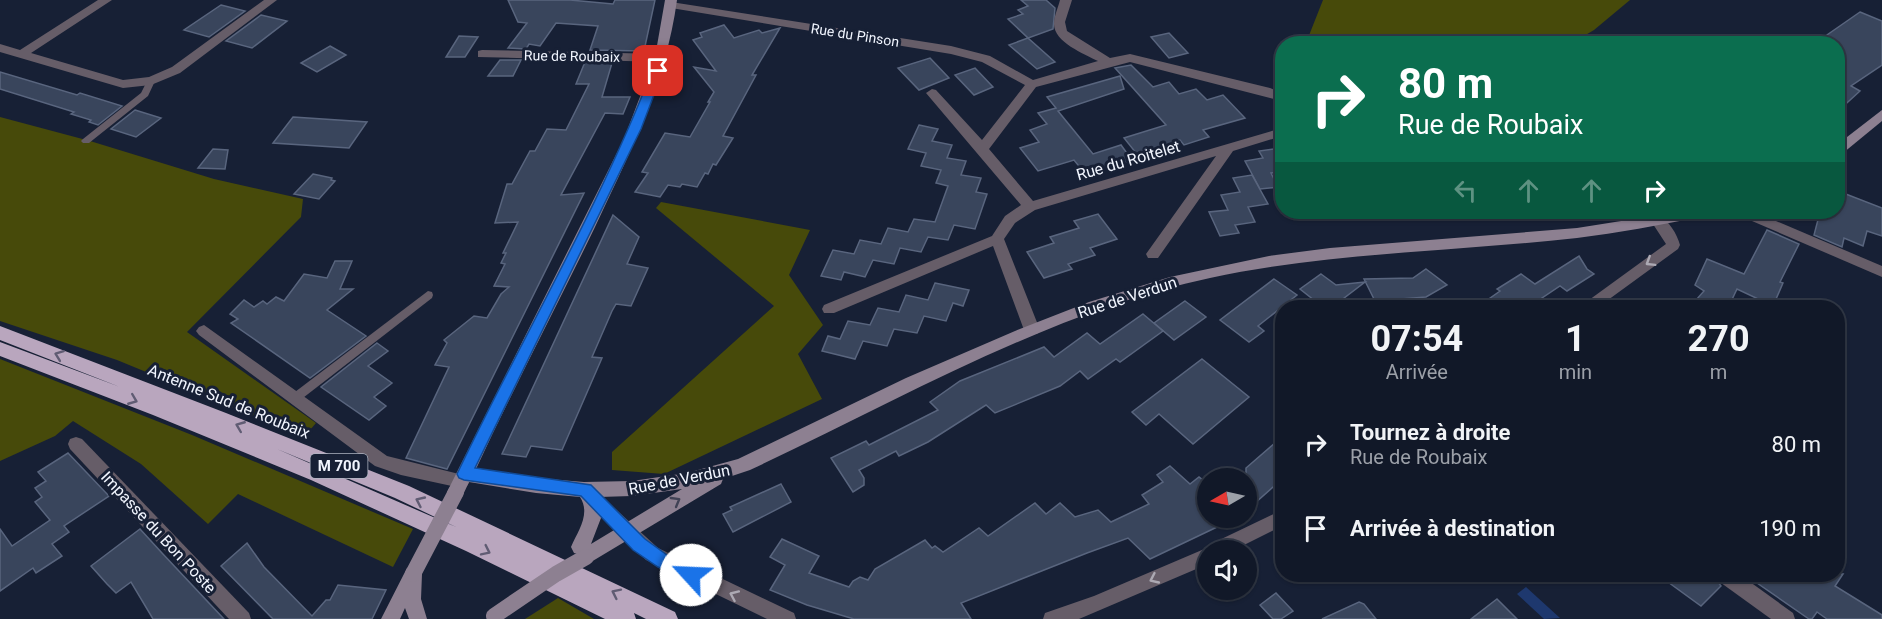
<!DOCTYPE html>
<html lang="fr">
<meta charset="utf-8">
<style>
body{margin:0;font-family:Roboto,sans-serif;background:#1e2534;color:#f1f3f6;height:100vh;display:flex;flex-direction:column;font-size:22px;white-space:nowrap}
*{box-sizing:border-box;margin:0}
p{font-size:20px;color:#9ca0a8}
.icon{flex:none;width:33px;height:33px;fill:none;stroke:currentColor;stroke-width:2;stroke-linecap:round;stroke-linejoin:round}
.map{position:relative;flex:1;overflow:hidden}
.drawer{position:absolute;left:1275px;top:300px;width:570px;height:282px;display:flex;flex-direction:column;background:#111828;border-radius:24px;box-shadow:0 2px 4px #0004,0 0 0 2px #303745}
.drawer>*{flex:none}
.banner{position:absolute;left:1275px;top:36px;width:570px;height:183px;border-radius:24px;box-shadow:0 2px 4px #0004,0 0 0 2px #303745;background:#0b6e4f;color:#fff;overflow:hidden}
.needle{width:39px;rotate:261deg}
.tools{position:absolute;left:1197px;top:468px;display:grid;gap:12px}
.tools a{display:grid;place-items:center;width:60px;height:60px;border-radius:50%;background:#111828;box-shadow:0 2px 4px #0004,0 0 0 2px #303745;font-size:30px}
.pin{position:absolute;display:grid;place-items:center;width:51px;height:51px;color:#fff;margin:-26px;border-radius:12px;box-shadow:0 3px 9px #0006}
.me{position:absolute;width:66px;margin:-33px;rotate:295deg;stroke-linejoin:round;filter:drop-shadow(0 0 4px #0008)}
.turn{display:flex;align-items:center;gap:21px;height:126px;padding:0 24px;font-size:27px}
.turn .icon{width:78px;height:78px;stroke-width:2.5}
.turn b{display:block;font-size:42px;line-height:51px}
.lanes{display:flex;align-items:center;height:57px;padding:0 24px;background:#0003;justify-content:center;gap:30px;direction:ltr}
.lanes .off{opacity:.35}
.eta{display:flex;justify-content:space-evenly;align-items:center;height:102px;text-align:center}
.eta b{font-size:36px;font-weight:700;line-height:42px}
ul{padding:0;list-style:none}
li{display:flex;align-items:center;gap:18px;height:84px;padding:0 24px}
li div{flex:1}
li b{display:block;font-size:22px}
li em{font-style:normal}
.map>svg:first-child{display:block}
</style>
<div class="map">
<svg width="1882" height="619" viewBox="0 0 1882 619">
<rect width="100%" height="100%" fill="#172035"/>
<g fill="#474a0a">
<path d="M1323,0H1630L1594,30L1572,43H1306Z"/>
<path d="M0,117L90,141L214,179L303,199L301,217L187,332L316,423L304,437L117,360L0,321Z"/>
<path d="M661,202L810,230L789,275L823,325L798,354L822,399L664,474L612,470V452L774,306L656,208Z"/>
<path d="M0,359L192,435L413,529L393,567L238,494L208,524L141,464L73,421L55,436L0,461Z"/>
<path d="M558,598L594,619H525Z"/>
</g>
<path fill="#1e386e" d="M1526,587L1560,618L1544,619L1517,594Z"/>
<g fill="#39455c" stroke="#59657e" stroke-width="1.5">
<path d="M508,0H570L613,4L615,0H655L644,51L590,50L598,26L556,23L540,46L529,44L526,49L508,48L527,23L518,22Z"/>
<path d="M1021,0H1046L1055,8L1053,29L1028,38L1055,62L1037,69L1009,45L1028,38L1008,19L1023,14L1018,10L1028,6Z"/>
<path d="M221,5L245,11L209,37L184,30Z"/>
<path d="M1860,12L1882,21V65L1851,86L1860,91L1838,111V44H1814Z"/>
<path d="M261,15L287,21L252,48L226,41Z"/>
<path d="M724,25L734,38L759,30L762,33L780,28L752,75H756L723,136L733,138L716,165L713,164L708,174L705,173L697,187L682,184L680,187L668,185L660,197L635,192L648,173L642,172L665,133L690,137L710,102H708L714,92L694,67L716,71L693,40L702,37L700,33Z"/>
<path d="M1169,33L1188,53L1169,58L1151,37Z"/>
<path d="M459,36L478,37L465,57H446Z"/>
<path d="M330,46L346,55L317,72L301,63Z"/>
<path d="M930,58L949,78L919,90L898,68Z"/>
<path d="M500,60H521L513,76H488Z"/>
<path d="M585,62L612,63L602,97H630L623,114L605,113L561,195L584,193L447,469L406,458L449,367L435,365L447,343L444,340L474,316L487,318L501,294L509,287L494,286L505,264L501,263L506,253H503L518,222L495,223L507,184H512L530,151H535L547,129L566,130L589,84H576Z"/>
<path d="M1131,65L1153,87L1169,82L1179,94L1196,89L1207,100L1223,95L1245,118L1203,130L1209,137L1184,145L1180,140L1136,153L1124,138L1166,125L1115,68Z"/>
<path d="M975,68L993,87L974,95L955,75Z"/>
<path d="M0,72L77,95L80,93L122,106L98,125L89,122L91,120L71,114L74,112L0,89Z"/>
<path d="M1120,76L1124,89L1058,111L1093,154L1121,145L1132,160L1086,175L1074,160L1038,171L1020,148L1039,142L1030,130L1047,124L1038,113L1056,108L1047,97Z"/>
<path d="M135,110L161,118L136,137L111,129Z"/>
<path d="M293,117L367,122L349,148L273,143Z"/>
<path d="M919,125L938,129L932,141L952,145L947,158L966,161L961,175L981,178L976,192L987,194L975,229L954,225L948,240L928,237L921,252L900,248L894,264L873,260L865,277L844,272L841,280L821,276L833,250L854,254L860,240L881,244L888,228L908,232L914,219L935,222L948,186L936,183L941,170L921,166L926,153L908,149Z"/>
<path d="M1282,148V172L1271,173L1278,187L1260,189L1245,161L1263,158L1259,151Z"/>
<path d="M213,149L228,150L225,169L198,168Z"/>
<path d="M313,174L332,178L331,180L335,181L319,199L294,194Z"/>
<path d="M1252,175L1268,204L1248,207L1255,222L1235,225L1239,233L1220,236L1209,212L1228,210L1221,195L1240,192L1233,178Z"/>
<path d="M1838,191L1882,208V236L1867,231L1863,246L1844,238L1842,247L1814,235L1820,212H1838Z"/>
<path d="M1098,214L1117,239L1090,248L1095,255L1068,264L1072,269L1044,278L1027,252L1054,243L1050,237L1079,228L1074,221Z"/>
<path d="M613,215L639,237L627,264L648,268L631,306L616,304L612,311L592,357L602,358L562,450L531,446L526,457L502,454Z"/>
<path d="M1767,230L1799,244L1780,282L1783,283L1773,306L1737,289L1728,308H1689L1704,291L1695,285L1707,259L1744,274Z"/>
<path d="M1579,256L1587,269L1594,274L1567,291L1560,286L1527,308H1476L1500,291L1497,289L1521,274L1535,284Z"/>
<path d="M335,261H352L340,289H353L327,310L366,336L310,378L231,323L238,319L230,314L244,300L254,307L263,301L267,304L276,297L284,301L304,274L327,278Z"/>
<path d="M1426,269L1447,285L1426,297L1375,301L1364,279L1413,278Z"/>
<path d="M1321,274L1336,285L1365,282L1331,308H1324L1300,289Z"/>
<path d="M1274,279L1297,295L1258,326L1264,331L1249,342L1220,320Z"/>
<path d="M935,283L969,290L963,306L953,303L946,321L924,316L917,333L894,329L887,346L863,341L855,359L822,351L828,336L840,339L848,321L870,325L878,308L899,312L906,295L928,300Z"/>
<path d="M1185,301L1206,317L1174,340L1154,323Z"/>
<path d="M1143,314L1163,331L1120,362L1116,359L1088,379L1080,371L1060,386L995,413L986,405L928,442L899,456L896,451L859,470L864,478V485L853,492L831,458L866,441L869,445L938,410L930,402L960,381L1044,347L1054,357L1087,333L1100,344Z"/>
<path d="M377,343L388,351L368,366L392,383L374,397L386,406L369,420L321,387Z"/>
<path d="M1202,359L1249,397L1193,444L1159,414L1146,425L1132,412Z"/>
<path d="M1282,437V479L1246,511V468Z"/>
<path d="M68,453L109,496L64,526L69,532L52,544L62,556L36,573L33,568L0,591V529L12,546L50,520L35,502L42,497L35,488L46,481L38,472Z"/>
<path d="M1170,466L1190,484L1199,477L1208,484V518H1236L1150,559L1128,538L1087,553L961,603L971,619H854L807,605L770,590L785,565L770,557L782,539L819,556L809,573L849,587L853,581L860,577L868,580L875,569L925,540L932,548L935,546L943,552L979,528L988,536L1035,503L1046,514L1060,503L1075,517L1098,510L1111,522L1149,504L1142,495L1163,482L1157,475Z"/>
<path d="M781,484L791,502L733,532L723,514L732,510L730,507Z"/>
<path d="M140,529L162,553L224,619H153L131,582L116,593L107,584L91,566Z"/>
<path d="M247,543L264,567L312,616L326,600H330L338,585L386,590L372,619H273L221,566Z"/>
<path d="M1657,574H1712L1721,586L1701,606Z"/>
<path d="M1744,574H1843L1835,586L1882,615V619H1827L1817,612L1812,619H1809Z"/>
<path d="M1276,593L1293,611L1281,619H1273L1260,605Z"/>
<path d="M1497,599L1517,619H1471Z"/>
<path d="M1359,602L1364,604L1376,619H1322Z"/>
</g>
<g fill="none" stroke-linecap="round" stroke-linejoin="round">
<g fill="#665d68" fill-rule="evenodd">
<path d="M151,78L155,81L148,96L89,143H83L81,141L83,139L141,93L148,79Z"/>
<path d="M428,291L432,292L433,295L432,298L299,401L295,403L291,401L289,398L291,395Z"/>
</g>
<g fill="#665d68" fill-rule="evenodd">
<path d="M98,0H112L31,53L123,80L149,77L172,67L264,0H277L180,73L151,85L123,88L0,52V44L20,50Z"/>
<path d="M1060,0H1072L1065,22L1067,31L1110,58L1130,54L1270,88L1282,93V101L1130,62L1036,87L989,149L1033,201L1282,128V136L1233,151L1158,258H1148L1146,254L1216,156L1035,210L1015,223L1004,239L1040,330L1037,334H1027L1024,330L993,246L834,313H824L822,309L824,305L992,236L1005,216L1021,205L926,93L932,89L936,90L982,140L1025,85L982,62L951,54L671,8L665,5L671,2L951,46L990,56L1033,80L1098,61C1084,54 1054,42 1054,24C1054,16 1058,8 1060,0Z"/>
<path d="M482,50L662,54L668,58L662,62L478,57V51Z"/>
<path d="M1736,212H1755L1882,266V277L1738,215Z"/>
<path d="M1658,216C1669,220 1677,234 1680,245L1678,249L1597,308H1578L1666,244L1651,221Z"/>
<path d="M204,325L387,456L467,476L470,481L467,486L461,488L401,475L375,466L199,335L196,331L199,327Z"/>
<path d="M76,437L82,439L249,613L251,619H229L70,449L68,444L70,439Z"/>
<path d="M591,489L597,492L658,548L794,613L796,619H767L646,560L585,502L582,497L585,492Z"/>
<path d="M1282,510V526L1234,550H1208V564L1079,619H1043L1045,613L1094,596L1209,547L1211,544Z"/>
</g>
<path fill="#665d68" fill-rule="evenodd" d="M1714,574H1739L1793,613L1795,619H1771L1717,580Z"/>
<g fill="#8d8091" fill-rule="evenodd">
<path d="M665,0H677C666,82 630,153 595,227C556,308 514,387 476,469L536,478L584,482L632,481L687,473L738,459L906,378L1015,331L1089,302L1170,277L1269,256L1330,248L1577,228L1678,212H1707L1700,217C1659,225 1618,233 1577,238C1454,252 1331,252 1210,278C1047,313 900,400 750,470L723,479L721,484L586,565L580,563L578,554L574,553L571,547C578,531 591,514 580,497L536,493L469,482L462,497L456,500L450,497L447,492L624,139L655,57ZM682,489L591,544L601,518L599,497L632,496Z"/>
<path d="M1882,110V121L1843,153L1838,154V144Z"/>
<path d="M413,566L419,568L422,574L421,599L427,619H409L405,608L400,619H381L407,568Z"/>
</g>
<path fill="#b9a6be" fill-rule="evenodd" d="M0,326L226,413L409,486L675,612L678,619H646L634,613L636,619H605L466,551L311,480L153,415L0,356V342L120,387L0,340ZM277,449L395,498L456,527Z"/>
<g stroke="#8d8091" stroke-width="16">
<path d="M413,574L456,492"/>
<path d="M494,616L556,574L586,557"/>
</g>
</g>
<defs><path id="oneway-chevron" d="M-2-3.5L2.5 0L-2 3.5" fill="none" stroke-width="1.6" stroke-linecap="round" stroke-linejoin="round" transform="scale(1.5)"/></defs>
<g stroke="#aca9b3">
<use href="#oneway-chevron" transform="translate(1650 262) rotate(148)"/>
<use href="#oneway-chevron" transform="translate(1154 579) rotate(155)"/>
<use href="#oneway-chevron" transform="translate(734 595) rotate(-156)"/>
</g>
<g stroke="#605c73">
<use href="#oneway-chevron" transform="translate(59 355) rotate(-159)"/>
<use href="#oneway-chevron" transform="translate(133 400) rotate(22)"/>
<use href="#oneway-chevron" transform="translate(240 426) rotate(-158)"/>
<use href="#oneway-chevron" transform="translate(420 501) rotate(-155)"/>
<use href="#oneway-chevron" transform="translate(486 551) rotate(26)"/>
<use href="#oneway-chevron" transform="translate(616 593) rotate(-154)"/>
</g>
<use stroke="#404255" href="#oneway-chevron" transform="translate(676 501) rotate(-30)"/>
<path fill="#1a73e8" stroke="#114b97" stroke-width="1.5" d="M658,68L663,71L641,129L475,468L591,485L645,539L670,557L697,569L700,575L697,580L691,582L658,567L633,550L581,496L464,480L459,478L457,474C521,339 598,210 652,71Z"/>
<g text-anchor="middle" stroke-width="6" stroke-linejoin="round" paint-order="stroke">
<g font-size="14" fill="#f1f5fe" stroke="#172035">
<text transform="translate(855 35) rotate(9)" y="5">Rue du Pinson</text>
<text transform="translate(572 56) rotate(1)" y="5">Rue de Roubaix</text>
</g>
<rect fill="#172035" stroke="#b0b5c2" stroke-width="1.5" x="310.5" y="454" width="57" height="24" rx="4.5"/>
<g font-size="15" font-weight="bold" fill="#f1f5fe">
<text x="339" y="471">M 700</text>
</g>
<g font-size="16" fill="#f1f5fe" stroke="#172035">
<text transform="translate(1128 160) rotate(-16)" y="6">Rue du Roitelet</text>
<text transform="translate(1127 297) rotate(-18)" y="6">Rue de Verdun</text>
<text transform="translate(229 401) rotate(22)" y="6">Antenne Sud de Roubaix</text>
<text transform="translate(679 479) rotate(-11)" y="6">Rue de Verdun</text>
<text transform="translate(159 532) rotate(47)" y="6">Impasse du Bon Poste</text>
</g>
</g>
</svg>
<div class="tools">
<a><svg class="needle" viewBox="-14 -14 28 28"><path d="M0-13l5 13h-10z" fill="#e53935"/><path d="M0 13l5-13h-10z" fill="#9ca0a8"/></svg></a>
<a><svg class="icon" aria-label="sound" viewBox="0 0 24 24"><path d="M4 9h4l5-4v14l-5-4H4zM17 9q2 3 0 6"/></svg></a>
</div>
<div class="pin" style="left:658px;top:71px;background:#d93025"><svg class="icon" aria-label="arrive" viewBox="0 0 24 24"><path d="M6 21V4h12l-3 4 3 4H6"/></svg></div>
<svg class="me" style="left:691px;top:575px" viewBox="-20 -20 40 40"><circle r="19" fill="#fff"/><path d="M0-13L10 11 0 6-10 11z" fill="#1a73e8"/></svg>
<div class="banner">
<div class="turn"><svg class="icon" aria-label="right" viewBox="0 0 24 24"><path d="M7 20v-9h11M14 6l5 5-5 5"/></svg><div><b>80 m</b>Rue de Roubaix</div></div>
<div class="lanes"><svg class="icon off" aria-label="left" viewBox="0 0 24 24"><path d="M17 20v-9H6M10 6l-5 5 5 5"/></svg><svg class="icon off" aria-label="ahead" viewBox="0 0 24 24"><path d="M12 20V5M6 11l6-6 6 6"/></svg><svg class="icon off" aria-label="ahead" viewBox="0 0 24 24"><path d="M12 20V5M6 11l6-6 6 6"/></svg><svg class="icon" aria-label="right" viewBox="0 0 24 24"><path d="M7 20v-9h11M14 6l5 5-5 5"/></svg></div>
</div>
<section class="drawer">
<div class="eta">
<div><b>07:54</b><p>Arrivée</p></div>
<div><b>1</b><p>min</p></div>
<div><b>270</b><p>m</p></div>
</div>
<ul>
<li><svg class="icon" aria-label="right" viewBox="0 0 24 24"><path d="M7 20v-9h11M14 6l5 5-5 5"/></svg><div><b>Tournez à droite</b><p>Rue de Roubaix</p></div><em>80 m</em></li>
<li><svg class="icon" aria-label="arrive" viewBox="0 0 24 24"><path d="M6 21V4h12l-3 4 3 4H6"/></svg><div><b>Arrivée à destination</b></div><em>190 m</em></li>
</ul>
</section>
</div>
